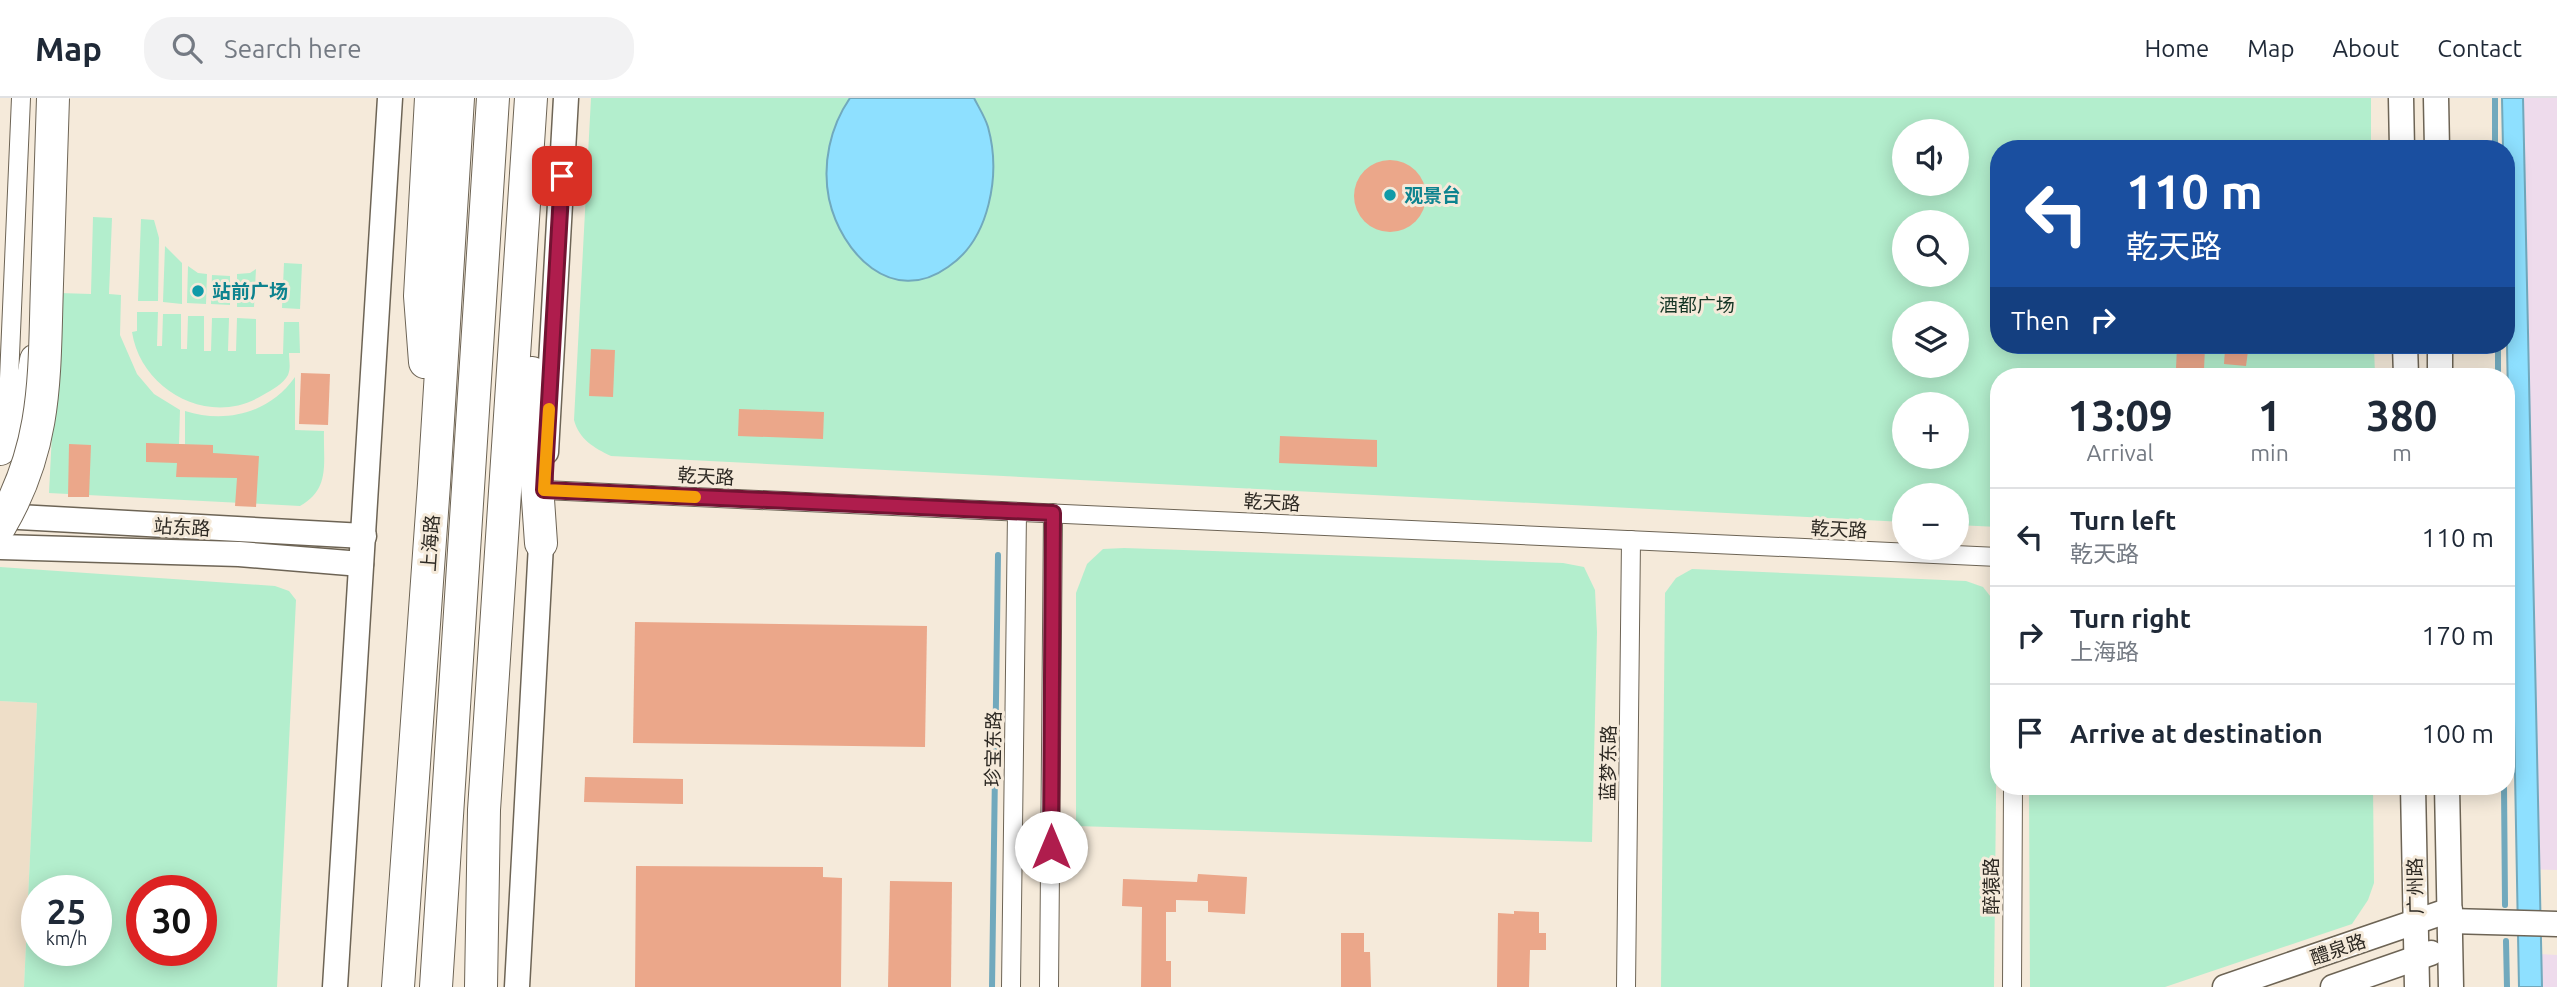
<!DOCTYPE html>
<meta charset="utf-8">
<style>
body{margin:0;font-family:Ubuntu,"Noto Sans SC",sans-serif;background:#f2f2f3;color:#1f2937;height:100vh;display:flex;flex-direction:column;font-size:26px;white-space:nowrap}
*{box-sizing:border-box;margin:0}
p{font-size:23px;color:#747a83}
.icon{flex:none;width:38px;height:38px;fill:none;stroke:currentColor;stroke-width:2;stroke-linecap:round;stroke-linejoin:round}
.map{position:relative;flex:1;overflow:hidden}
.side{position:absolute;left:1990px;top:270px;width:525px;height:427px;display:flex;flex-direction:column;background:#fff;border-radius:28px;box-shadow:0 4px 18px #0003}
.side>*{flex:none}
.top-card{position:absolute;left:1990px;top:42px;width:525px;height:214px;border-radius:28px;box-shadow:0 4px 18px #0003;background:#1a4fa0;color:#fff;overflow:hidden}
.buttons{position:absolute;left:1892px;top:21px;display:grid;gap:14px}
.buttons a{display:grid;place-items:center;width:77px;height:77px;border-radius:50%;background:#fff;box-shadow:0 4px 18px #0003;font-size:35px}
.speed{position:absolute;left:21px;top:777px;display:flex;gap:14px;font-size:35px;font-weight:700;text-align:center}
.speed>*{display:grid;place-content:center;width:91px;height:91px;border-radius:50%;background:#fff;box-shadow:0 4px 18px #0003;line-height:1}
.speed small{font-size:18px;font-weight:400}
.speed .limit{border:10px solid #d22;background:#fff;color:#111}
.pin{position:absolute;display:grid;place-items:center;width:60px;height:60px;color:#fff;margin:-30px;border-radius:14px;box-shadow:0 4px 10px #0006}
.me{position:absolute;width:77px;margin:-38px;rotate:0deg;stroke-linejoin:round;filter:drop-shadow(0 0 5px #0008)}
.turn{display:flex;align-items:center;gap:24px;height:147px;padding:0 21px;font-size:32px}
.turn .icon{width:91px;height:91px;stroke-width:2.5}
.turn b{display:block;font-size:49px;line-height:60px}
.then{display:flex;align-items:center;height:66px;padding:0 21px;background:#0003;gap:14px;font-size:26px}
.eta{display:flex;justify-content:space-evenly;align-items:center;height:119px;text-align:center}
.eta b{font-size:42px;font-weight:700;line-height:49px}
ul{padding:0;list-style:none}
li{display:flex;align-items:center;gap:21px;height:98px;padding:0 21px;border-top:2px solid #e0e1e3}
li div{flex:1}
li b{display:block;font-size:26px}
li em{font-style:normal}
header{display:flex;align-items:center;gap:42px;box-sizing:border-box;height:98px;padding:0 35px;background:#fff;border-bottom:2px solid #e0e1e3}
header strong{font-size:33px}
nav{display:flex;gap:38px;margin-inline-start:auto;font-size:24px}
.search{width:490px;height:63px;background:#f2f2f3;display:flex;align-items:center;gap:18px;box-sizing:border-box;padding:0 24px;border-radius:28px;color:#747a83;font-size:26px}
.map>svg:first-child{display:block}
</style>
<header>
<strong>Map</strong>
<div class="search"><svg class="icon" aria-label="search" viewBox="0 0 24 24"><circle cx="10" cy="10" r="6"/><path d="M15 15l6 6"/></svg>Search here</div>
<nav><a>Home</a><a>Map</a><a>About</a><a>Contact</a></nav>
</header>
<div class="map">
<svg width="2557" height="889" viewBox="0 0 2557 889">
<rect width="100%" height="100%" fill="#f5eada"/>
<path fill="#eedec8" d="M0,603L37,605L24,889H0Z"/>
<g fill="#eedbec">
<path d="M2510,0H2557V772L2529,771Z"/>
<path d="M2538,856L2557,857V889H2539Z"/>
</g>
<g fill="#b3eecd" fill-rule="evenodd">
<path d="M591,0H2371V51H1998V247H2374L2375,278H1998V429L1957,427L1956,397H1904V424L611,358C594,350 579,341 574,322ZM1904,33H1956V86H1904ZM1904,124H1956V177H1904ZM1904,215H1956V268H1904ZM1904,306H1956V359H1904Z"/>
<path d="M93,119L112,120L109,196L121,197L120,237L137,276L154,296L180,312L179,346H185V313C226,326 270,315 295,279V332L324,333C323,364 331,391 300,408L49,395L59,195L91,196Z"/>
<path d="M141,121L154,122L159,140L158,203H138Z"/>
<path d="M165,148L182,165V206L163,204Z"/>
<path d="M284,165L302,166L300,211L282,210Z"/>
<path d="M188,168L198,175L207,176L206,206L187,205Z"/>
<path d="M256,171L254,209H237V176L250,175Z"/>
<path d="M212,177L230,178V207L211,206Z"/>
<path d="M137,214H158L157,248H162L163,216H181V251H187L188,218H204V253H211L212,220H229L228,253H236L237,220L256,221V256H283L284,224H299L300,255H289C289,262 291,270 288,277C283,286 272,292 263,297C210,330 141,293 132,234L137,233Z"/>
<path d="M1124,450L1563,465L1584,469L1595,492L1597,534L1592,744L1076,728V495L1087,466L1103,451Z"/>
<path d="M0,469L275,488L289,493L296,502L277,889H24L37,605L0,603ZM37,793H96V852H37ZM142,793H201V852H142Z"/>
<path d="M1692,471L1966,483L1983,489L1998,508L1994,889H1661L1665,495L1676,480Z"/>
<path d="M2029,688H2373L2374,785L2368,802L2352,826L2165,889H2030Z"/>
</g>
<g fill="#8ee0ff" stroke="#71a9bd" stroke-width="2">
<path d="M850,0H974C979,10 985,19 988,29C1001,76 990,141 948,169C892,209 841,155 829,101C822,66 830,29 850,0Z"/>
<path d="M2502,0H2523L2542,889H2519L2506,193V51H2503Z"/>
</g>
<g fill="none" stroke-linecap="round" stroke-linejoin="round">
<g stroke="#71a9bd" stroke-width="6">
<path d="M2495,0V51"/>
<path d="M2498,247V278"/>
<path d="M2504,688L2505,807"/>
<path d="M2506,843L2507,889"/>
<path d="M992,889L998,457"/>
</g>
</g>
<g fill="#eba78a">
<circle cx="1390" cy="98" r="36"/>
<path d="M2177,249L2205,250L2204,271L2176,270Z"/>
<path d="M591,251L615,252L613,299L589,298Z"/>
<path d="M2225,251L2248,253L2246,268L2224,266Z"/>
<path d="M301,275L330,276L328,327L299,326Z"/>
<path d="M739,311L824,314L823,341L738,338Z"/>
<path d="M1280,338L1377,342V369L1279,365Z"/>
<path d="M146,345L213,347V355L259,358L256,409L235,408L237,380L176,379L177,365L146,364Z"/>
<path d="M69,346L91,347L89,399H68Z"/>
<path d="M635,524L927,528L925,649L633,645Z"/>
<path d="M585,679L683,681V706L584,704Z"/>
<path d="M636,768L823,769V779L842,780L841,889H635Z"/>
<path d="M1198,776L1247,779L1245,816L1208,814V803L1176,802V814H1166V863H1171V889H1141L1142,809L1122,808L1123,781L1197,784Z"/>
<path d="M890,783L952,784L951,889H888Z"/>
<path d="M1514,813L1539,814V835H1546V852H1530L1529,889H1497L1498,815L1514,816Z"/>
<path d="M1341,835H1364V854H1370L1371,889H1341Z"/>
</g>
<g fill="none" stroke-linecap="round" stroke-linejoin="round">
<defs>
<g id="street">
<path d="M4,325L8,304L21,0"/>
<path d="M544,392L1998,459"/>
<path d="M1011,889L1017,414"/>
<path d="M1049,889L1053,415"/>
<path d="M1626,889L1631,442"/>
<path d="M2012,889L2013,688"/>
</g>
<g id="secondary">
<path d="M2401,0L2402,51"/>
<path d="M2436,0L2437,51"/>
<path d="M2405,247L2406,278"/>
<path d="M2440,247V278"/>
<path d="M546,354L566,0"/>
<path d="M0,418L364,438"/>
<path d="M0,449L239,456L361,466"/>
<path d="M2413,688L2417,889"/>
<path d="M2447,688L2451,889"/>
<path d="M2450,823L2557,826"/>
<path d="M335,889L390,0"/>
<path d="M517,889L542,428"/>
<path d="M2225,889L2450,812"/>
<path d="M2333,889L2431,855"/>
</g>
<g id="highway">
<path d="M425,264L420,198L431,0"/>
<path d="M532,275L531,300L541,445"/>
<path d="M0,351C18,323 32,295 36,262"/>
<path d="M398,889L434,386L458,0"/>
<path d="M436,889L493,0"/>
<path d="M481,889L484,712L531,0"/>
</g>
</defs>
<use href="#street" stroke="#6d6455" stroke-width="20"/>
<use href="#secondary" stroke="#6d6455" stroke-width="27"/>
<use href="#highway" stroke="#6d6455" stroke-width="34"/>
<use href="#street" stroke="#fff" stroke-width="18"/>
<use href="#secondary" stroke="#fff" stroke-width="24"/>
<use href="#highway" stroke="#fff" stroke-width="32"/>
<defs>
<path id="highway-bridge" d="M0,428C48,347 44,276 47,186C49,124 51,62 53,0"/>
</defs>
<use href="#highway-bridge" stroke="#6d6455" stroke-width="34" stroke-linecap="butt"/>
<use href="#highway-bridge" stroke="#fff" stroke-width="32"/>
</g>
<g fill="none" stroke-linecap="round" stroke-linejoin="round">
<defs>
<path id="route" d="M562,78L544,392L1053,415L1051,749"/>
</defs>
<use href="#route" stroke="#721332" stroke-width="18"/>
<use href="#route" stroke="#af1d4d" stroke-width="12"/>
<path stroke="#f59e0b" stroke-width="12" d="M549,311L544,392L695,399"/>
</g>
<g fill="#0f9aa8" stroke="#f5eada" stroke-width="2.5">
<circle cx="1390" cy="97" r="7"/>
<circle cx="198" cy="193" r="7"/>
</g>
<g text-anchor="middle" stroke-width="6" stroke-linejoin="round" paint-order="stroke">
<g font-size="19" font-weight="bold" fill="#0d838f" stroke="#f5eada" text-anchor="start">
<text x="1404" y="104">观景台</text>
<text x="212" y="200">站前广场</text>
</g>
<g font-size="19" fill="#163626" stroke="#f5eada">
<text x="1697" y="214">酒都广场</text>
</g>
<g font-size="19" fill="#2d2923" stroke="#f5eada">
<text transform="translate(706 378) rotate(3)" y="7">乾天路</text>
<text transform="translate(1272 404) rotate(3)" y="7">乾天路</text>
<text transform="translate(182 429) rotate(3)" y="7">站东路</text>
<text transform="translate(1839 431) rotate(3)" y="7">乾天路</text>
<text transform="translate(430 445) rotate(-86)" y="7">上海路</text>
<text transform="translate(993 651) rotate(-89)" y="7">珍宝东路</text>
<text transform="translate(1608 665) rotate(-89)" y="7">蓝梦东路</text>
<text transform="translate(1991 788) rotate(-90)" y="7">醉猿路</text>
<text transform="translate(2415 788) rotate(-91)" y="7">广州路</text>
<text transform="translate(2338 851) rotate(-19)" y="7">醴泉路</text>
</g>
</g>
</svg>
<div class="buttons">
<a><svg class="icon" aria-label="sound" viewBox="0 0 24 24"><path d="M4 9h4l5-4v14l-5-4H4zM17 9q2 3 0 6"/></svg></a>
<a><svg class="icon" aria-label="search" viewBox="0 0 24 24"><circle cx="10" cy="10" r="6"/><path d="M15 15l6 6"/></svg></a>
<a><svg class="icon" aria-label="layers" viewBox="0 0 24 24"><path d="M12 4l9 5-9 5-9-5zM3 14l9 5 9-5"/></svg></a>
<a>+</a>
<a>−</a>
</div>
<div class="speed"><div>25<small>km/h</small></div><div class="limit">30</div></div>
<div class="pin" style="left:562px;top:78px;background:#d93025"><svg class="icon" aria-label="arrive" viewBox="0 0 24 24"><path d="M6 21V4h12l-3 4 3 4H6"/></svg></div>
<svg class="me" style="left:1051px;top:749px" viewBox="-20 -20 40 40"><circle r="19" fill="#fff"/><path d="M0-13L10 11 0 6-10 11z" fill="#af1d4d"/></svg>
<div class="top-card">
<div class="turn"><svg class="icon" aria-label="left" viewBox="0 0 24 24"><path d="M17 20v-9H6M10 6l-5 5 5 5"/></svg><div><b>110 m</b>乾天路</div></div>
<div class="then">Then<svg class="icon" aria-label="right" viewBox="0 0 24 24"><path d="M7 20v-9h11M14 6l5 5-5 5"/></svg></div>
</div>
<section class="side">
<div class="eta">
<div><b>13:09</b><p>Arrival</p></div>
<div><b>1</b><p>min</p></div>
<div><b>380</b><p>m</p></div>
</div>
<ul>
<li><svg class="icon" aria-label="left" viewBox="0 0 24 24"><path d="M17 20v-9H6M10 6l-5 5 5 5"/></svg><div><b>Turn left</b><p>乾天路</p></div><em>110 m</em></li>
<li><svg class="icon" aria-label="right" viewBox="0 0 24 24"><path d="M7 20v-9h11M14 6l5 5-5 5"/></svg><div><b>Turn right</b><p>上海路</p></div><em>170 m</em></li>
<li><svg class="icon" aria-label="arrive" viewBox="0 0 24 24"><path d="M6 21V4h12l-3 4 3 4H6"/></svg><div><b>Arrive at destination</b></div><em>100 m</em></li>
</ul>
</section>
</div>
